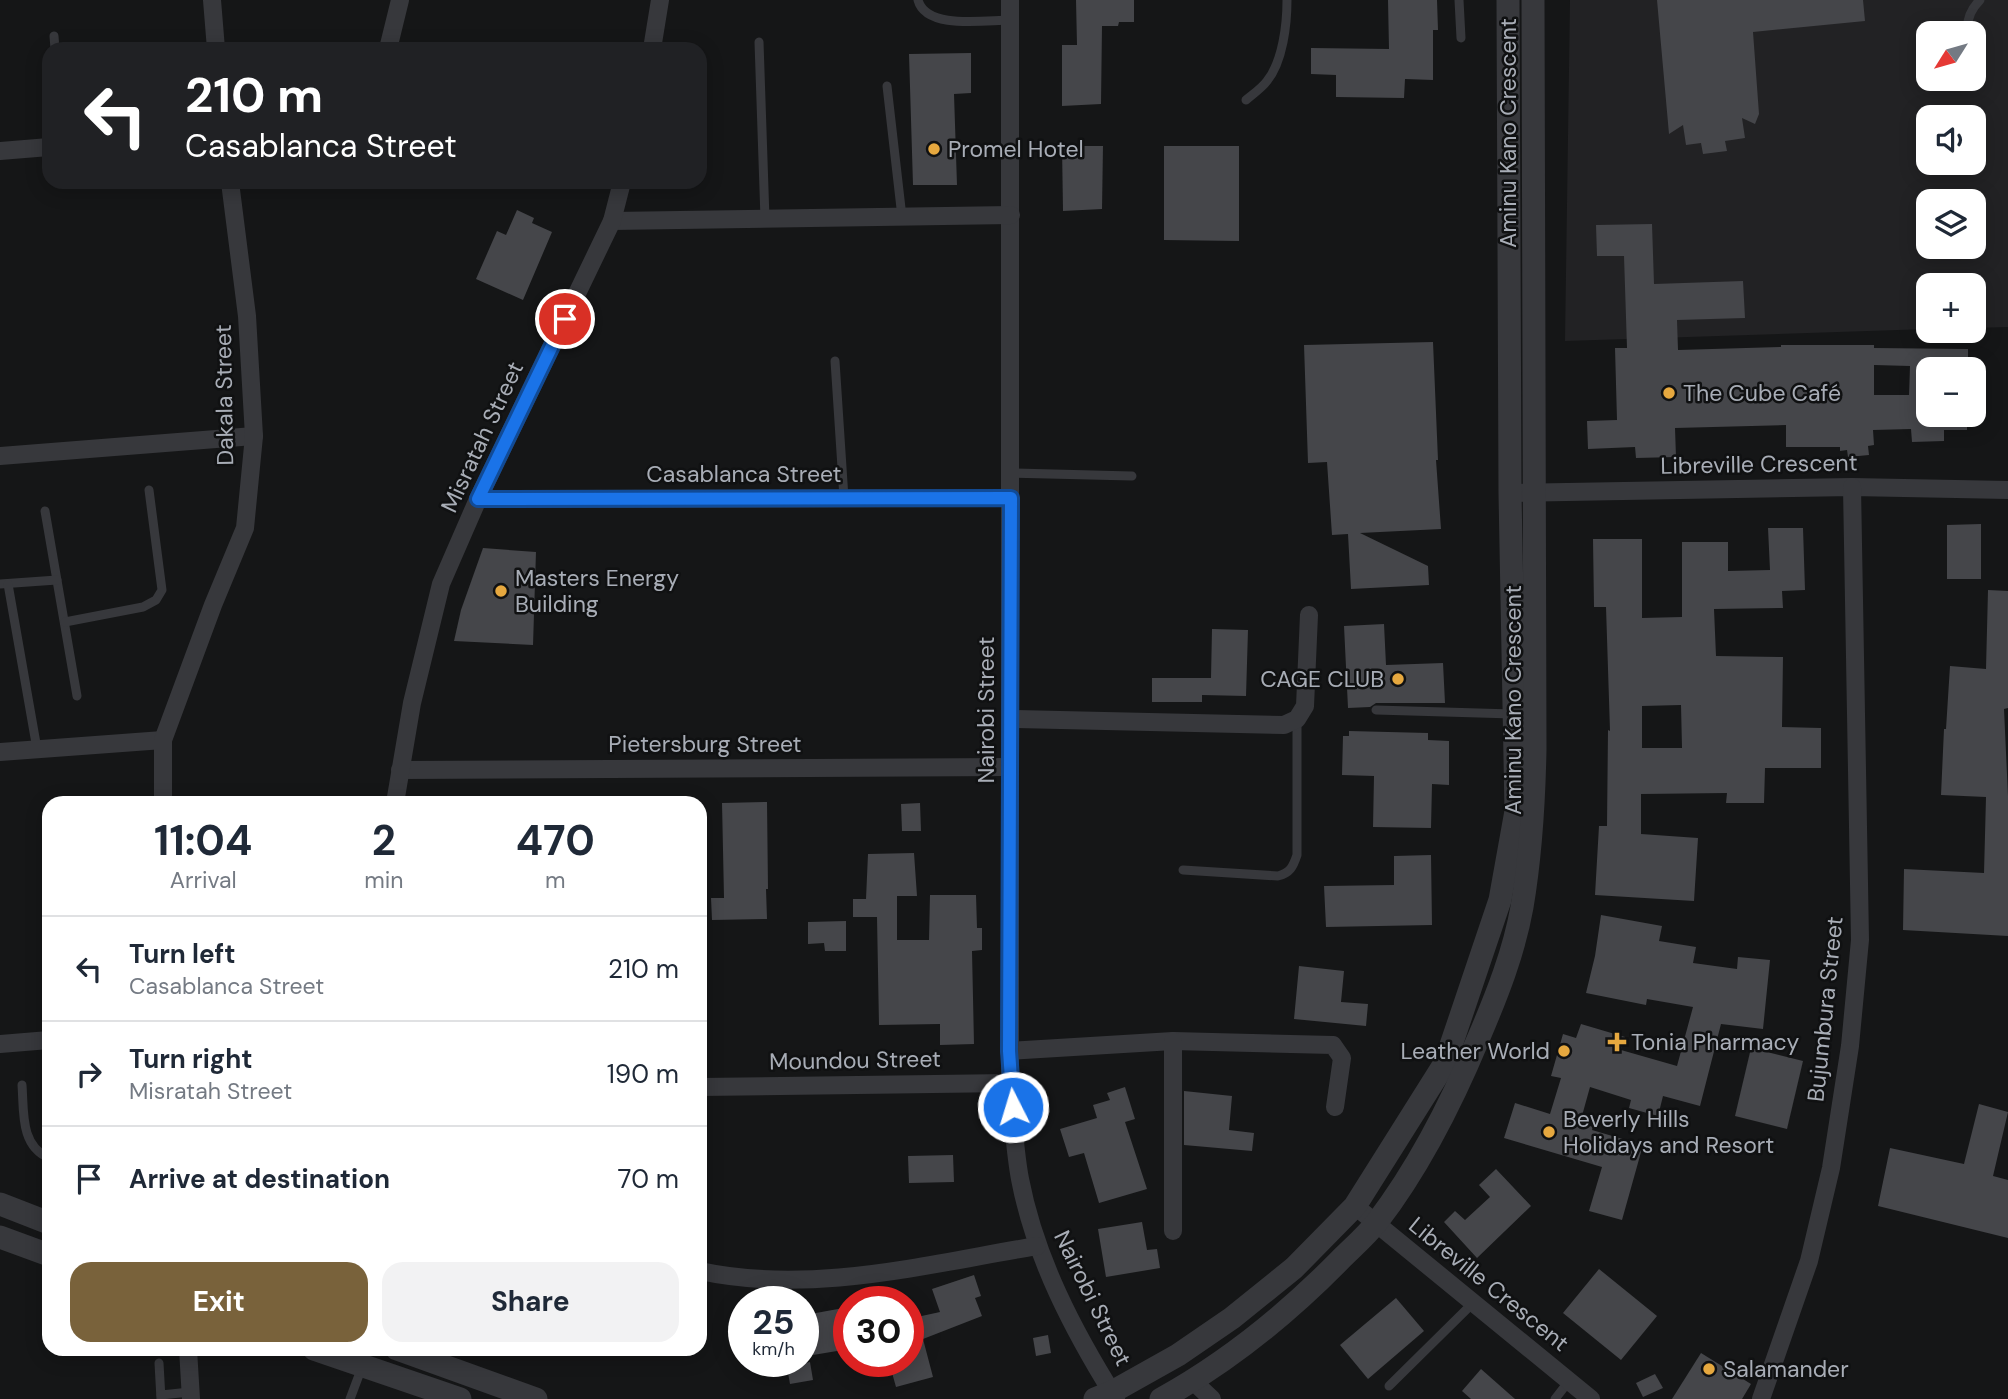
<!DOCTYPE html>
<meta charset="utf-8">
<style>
body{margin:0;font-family:"DM Sans",sans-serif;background:#f2f2f3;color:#1f2937;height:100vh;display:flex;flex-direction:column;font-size:26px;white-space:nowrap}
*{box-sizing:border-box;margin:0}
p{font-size:23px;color:#747a83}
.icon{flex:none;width:38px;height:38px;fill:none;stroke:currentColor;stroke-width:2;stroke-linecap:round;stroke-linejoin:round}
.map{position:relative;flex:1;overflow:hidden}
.drawer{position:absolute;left:42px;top:796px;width:665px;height:560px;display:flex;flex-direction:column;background:#fff;border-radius:21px;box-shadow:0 4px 18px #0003}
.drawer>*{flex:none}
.guide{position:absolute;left:42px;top:42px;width:665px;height:147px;border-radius:21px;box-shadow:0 4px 18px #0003;background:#202124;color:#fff;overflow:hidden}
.needle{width:46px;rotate:233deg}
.buttons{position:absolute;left:1916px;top:21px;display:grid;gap:14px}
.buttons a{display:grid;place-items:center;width:70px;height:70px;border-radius:14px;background:#fff;box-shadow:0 4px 18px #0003;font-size:35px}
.speed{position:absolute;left:728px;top:1286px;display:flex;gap:14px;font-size:35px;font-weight:700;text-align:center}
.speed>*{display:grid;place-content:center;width:91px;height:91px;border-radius:50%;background:#fff;box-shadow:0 4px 18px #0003;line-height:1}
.speed small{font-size:18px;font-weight:400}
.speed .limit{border:10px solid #d22;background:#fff;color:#111}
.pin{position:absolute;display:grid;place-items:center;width:60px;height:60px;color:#fff;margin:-30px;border:4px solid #fff;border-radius:50%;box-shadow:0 2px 7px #0007}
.me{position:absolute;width:77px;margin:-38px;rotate:355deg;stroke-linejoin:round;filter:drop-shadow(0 0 5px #0008)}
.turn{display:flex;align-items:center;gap:24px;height:147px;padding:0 28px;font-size:32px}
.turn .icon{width:91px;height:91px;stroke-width:2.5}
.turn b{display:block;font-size:49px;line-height:60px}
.eta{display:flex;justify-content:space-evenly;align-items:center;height:119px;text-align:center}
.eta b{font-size:42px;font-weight:700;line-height:49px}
.cta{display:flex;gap:14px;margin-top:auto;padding:14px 28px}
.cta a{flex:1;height:80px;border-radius:21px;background:#79623b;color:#fff;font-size:28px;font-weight:700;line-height:80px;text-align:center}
.cta a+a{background:#f2f2f3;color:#1f2937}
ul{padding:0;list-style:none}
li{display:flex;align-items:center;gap:21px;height:105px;padding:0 28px;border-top:2px solid #e0e1e3}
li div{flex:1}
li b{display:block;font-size:26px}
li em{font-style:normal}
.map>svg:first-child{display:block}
</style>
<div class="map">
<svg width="2008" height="1399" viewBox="0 0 2008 1399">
<rect width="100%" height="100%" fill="#151617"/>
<path fill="#222224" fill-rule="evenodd" d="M1570,0H2008V327L1974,328V285H1928V329L1565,341ZM1928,33H1974V79H1928ZM1928,117H1974V163H1928ZM1928,201H1974V247H1928Z"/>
<g fill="#45464a" fill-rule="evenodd">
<path d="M1076,0H1134V22H1119L1118,26H1102L1101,104L1062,106V45H1077Z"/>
<path d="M1388,0H1437L1438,30H1433V80L1405,79L1404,98L1336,97V75L1311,74V48L1389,49Z"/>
<path d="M1657,0H1863L1865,21L1753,32L1759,114L1755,124L1742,118L1745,138L1725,141L1727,151L1703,154L1701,143L1686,145L1683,125L1669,134Z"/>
<path d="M971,53V93L954,94L957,185H913L909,54Z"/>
<path d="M1062,146H1103L1102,209L1063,211Z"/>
<path d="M1164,146H1239V241L1164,240Z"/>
<path d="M517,210L534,218L532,223L552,232L523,300L476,279L497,231L506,235Z"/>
<path d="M1652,224L1654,284L1743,281L1745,318L1677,320L1678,350L1781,347V345H1874V348L1968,349V364H1948V369H1928V415H1967V430H1944V441L1912,442L1911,429L1873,430L1874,445L1868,446L1869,455L1848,457L1847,450L1840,451V447H1786V425L1675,428L1676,457L1636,458L1635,447L1588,449L1587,421L1617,420L1615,348H1627L1624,256H1597L1596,225ZM1874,365L1910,366L1909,395H1874Z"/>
<path d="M1433,342L1438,460H1436L1441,529L1360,533L1428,566L1429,585L1351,589L1348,534L1332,535L1327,462L1308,463L1304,345Z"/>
<path d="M1981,524V579H1947V525Z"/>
<path d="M1768,528H1803L1805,590L1782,591L1783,608L1714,609L1716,656L1783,657L1782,727L1821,728V768H1765L1764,803H1726L1727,793L1641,794V834L1698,838L1694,901L1595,895L1599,826H1607L1608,730L1610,731L1606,607H1594L1593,539H1642V618L1682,617V542H1728V571L1770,570ZM1681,705L1682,748H1642V706Z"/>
<path d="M483,548L536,552L533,645L454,641L461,610Z"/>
<path d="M1988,590L2008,591V708L2004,709L2008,796V936L1903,930L1904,869L1984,873L1986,797L1941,795L1944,729H1946L1950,666L1986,669Z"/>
<path d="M1384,624L1386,665L1443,663L1445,703H1376L1370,707L1348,708L1344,626Z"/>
<path d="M1212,629L1248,630L1246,696L1202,695V702H1152V678H1211Z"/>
<path d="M1349,731L1428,733V740L1449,741V785L1432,784L1431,828L1373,827L1374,776L1342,775L1343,736H1349Z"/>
<path d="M767,802L768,889H766L767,919L712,920L711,898H724L722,803Z"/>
<path d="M920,803L921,831H902L901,804Z"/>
<path d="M914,853L917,896H897V940H929L930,895H976L977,928H982V950L972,951L974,1044L940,1045V1024L879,1025L877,917H853V899H866L868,854Z"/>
<path d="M1431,855L1432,925L1326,927L1324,886L1394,885V856Z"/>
<path d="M1601,915L1662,926L1659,941L1696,947L1693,963L1737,969L1738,957L1770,960L1763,1029L1721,1024L1700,1106L1663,1096L1658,1116L1629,1108L1631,1100L1590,1087L1580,1123L1593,1127L1592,1130L1643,1145L1622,1220L1589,1211L1602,1167L1504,1138L1515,1103L1550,1114L1561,1078L1551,1076L1563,1034L1576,1038L1581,1024L1625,1037L1621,1050L1677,1066L1693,1007L1647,999L1646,1005L1586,993L1595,956Z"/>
<path d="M846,921V951H825L824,943L808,944V922Z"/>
<path d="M1299,966L1344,971L1341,1002L1368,1004L1366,1026L1294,1019Z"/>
<path d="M1751,1048L1803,1061L1787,1129L1735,1116Z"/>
<path d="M1125,1087L1135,1119L1125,1122L1147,1189L1099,1203L1084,1153L1069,1157L1060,1129L1097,1118L1093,1105L1110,1100L1107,1093Z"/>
<path d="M1184,1091L1232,1096L1229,1130L1254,1133L1252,1151L1184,1145Z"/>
<path d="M1979,1104L2008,1112L1993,1176L2008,1180V1238L1878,1206L1890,1148L1964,1164Z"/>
<path d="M953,1155L954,1182L909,1183L908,1156Z"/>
<path d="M1496,1169L1531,1206L1477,1258L1444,1222L1455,1211L1465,1220L1490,1197L1479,1185Z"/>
<path d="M1142,1222L1147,1250L1157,1249L1160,1268L1106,1277L1098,1229Z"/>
<path d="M1599,1269L1657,1316L1621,1360L1563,1313Z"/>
<path d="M974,1275L981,1296L975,1298L982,1316L923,1339L933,1377L896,1387L889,1362H908V1303L913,1302L917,1317L940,1312L932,1289Z"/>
<path d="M1396,1298L1424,1331L1368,1379L1340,1345Z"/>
<path d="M849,1307V1349L813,1355L805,1315Z"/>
<path d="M1048,1335L1051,1353L1036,1356L1033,1338Z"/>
<path d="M1701,1353L1751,1384L1742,1399H1672Z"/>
<path d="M810,1362L813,1380L790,1384L787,1367Z"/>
<path d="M1481,1369L1515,1399H1471L1462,1391Z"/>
<path d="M1655,1374L1663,1388L1643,1397L1636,1383Z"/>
</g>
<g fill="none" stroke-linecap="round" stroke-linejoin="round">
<g stroke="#37383c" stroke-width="9">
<path d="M918,0C926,30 985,20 1010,20"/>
<path d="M1459,0L1461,38"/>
<path d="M1968,33C1966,20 1971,9 1980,0"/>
<path d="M54,36L55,49"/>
<path d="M759,42L765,219"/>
<path d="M887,86L902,217"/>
<path d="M1246,100C1253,94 1262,88 1267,81C1283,61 1287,24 1287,0"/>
<path d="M835,361L844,498"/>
<path d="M1011,473L1132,476"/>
<path d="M45,511L77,696"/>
<path d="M0,584L57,580"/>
<path d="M8,584L37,749"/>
<path d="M65,622L143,607L156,600L162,590L149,490"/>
<path d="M1376,710L1513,714"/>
<path d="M1183,870L1278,876C1290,873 1293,867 1297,855V719"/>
<path d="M22,1085C24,1111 20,1146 49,1158"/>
<path d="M159,1363L161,1399"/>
<path d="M1389,1386L1473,1303"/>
<path d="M161,1395L190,1392"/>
<path d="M350,1399L362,1367"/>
<path d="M1555,1399L1569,1381"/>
</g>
<g stroke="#37383c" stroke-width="18">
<path d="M212,0L216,49"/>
<path d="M1010,0V1083C1013,1114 1014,1147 1020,1179C1035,1258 1074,1332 1116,1399"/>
<path d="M388,49L400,0"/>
<path d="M652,49L660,0"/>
<path d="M0,151L49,147"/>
<path d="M612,221L1011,215"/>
<path d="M0,456L254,436"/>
<path d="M1510,493L1852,487L2008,490"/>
<path d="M478,499L1011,498"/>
<path d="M1012,719L1284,725L1297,719L1305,706L1309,615"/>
<path d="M0,752L163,740"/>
<path d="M400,770L1010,767"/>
<path d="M163,803V740L213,605L245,528L254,436L247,316L230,182"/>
<path d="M395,803L412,703L441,584L478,499L612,221L622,182"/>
<path d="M0,1044L49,1040"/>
<path d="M1009,1051L1173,1041L1333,1045L1342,1058L1335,1107"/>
<path d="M700,1087L1010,1083"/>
<path d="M1355,1206L1591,1399"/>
<path d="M1173,1231V1041"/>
<path d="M700,1271C811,1295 928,1264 1037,1246"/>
<path d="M188,1349L191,1399"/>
<path d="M1193,1381L1212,1399"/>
<path d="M1761,1399L1809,1261L1831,1168L1850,1046L1860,940L1852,487"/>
</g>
<g stroke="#37383c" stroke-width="23">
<path d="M0,1204L49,1223"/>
<path d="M0,1237L49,1255"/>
<path d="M314,1349L460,1399"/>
<path d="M397,1349L536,1399"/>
<path d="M1095,1399L1112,1392L1178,1355L1232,1318L1294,1268L1355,1206L1445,1063L1500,900L1516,811L1510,493L1508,0"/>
<path d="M1161,1399C1228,1362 1287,1314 1340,1260C1352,1248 1366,1236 1377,1222C1420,1166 1452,1102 1479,1037C1497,995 1514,952 1522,907C1531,854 1534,802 1535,749L1533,0"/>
</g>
</g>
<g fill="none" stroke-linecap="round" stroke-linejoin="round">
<defs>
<path id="route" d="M565,319L478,499L1011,498L1009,1051L1013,1107"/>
</defs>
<use href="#route" stroke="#114b97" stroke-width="18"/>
<use href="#route" stroke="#1a73e8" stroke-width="12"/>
</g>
<g fill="#e6a83f" stroke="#101112" stroke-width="2.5">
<circle cx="934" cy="149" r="7"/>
<circle cx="1669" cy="393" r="7"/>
<circle cx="501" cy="591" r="7"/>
<circle cx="1398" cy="679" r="7"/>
<path d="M1613.5 1031.5h7v7h7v7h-7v7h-7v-7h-7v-7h7z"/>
<circle cx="1564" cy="1051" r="7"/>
<circle cx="1549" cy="1132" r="7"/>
<circle cx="1709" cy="1369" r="7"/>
</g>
<g text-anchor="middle" stroke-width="5" stroke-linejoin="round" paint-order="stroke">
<g font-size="23" fill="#a8adb6" stroke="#101112">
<text transform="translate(1508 133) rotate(-90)" y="8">Aminu Kano Crescent</text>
<text transform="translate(224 395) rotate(-91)" y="8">Dakala Street</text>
<text transform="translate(482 437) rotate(-65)" y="8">Misratah Street</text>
<text transform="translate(1759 464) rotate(-1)" y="8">Libreville Crescent</text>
<text x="744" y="482">Casablanca Street</text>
<text transform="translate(1513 700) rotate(-90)" y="8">Aminu Kano Crescent</text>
<text transform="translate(986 710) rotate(-90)" y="8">Nairobi Street</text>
<text x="705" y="752">Pietersburg Street</text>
<text transform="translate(1825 1009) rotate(-84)" y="8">Bujumbura Street</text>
<text transform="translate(855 1060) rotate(-1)" y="8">Moundou Street</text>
<text transform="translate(1489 1284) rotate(39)" y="8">Libreville Crescent</text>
<text transform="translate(1093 1298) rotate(64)" y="8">Nairobi Street</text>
</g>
<g font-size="23" fill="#a8adb6" stroke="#101112" text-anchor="start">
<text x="948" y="157">Promel Hotel</text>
<text x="1683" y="401">The Cube Café</text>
<text x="515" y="586">Masters Energy<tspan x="515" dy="26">Building</tspan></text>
<text x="1384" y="687" text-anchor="end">CAGE CLUB</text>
<text x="1631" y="1050">Tonia Pharmacy</text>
<text x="1550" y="1059" text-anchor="end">Leather World</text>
<text x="1563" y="1127">Beverly Hills<tspan x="1563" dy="26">Holidays and Resort</tspan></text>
<text x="1723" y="1377">Salamander</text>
</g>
</g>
</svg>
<div class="buttons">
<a><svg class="needle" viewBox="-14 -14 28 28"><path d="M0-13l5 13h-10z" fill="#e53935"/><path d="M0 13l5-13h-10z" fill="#747a83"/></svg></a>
<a><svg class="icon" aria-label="sound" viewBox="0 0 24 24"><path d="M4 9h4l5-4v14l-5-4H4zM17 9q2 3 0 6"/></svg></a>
<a><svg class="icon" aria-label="layers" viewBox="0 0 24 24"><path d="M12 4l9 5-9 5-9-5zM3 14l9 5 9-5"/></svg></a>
<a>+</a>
<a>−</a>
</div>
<div class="speed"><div>25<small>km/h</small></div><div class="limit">30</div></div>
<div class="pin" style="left:565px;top:319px;background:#d93025"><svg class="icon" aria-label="arrive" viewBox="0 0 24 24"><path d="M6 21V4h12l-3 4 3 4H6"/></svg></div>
<svg class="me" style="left:1013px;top:1107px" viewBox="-20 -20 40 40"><circle r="17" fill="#1a73e8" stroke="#fff" stroke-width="3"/><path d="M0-11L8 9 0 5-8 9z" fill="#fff"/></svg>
<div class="guide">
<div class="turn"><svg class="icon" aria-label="left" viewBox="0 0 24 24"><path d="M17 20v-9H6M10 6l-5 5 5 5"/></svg><div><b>210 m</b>Casablanca Street</div></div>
</div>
<section class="drawer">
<div class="eta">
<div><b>11:04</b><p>Arrival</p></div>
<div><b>2</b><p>min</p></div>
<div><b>470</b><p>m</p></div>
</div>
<ul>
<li><svg class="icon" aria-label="left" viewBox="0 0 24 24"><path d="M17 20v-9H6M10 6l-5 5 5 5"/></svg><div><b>Turn left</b><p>Casablanca Street</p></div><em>210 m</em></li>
<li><svg class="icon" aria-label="right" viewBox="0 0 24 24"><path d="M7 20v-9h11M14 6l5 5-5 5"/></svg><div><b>Turn right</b><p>Misratah Street</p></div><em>190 m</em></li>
<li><svg class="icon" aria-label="arrive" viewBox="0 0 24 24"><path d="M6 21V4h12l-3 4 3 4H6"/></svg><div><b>Arrive at destination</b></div><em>70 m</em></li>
</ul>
<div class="cta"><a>Exit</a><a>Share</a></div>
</section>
</div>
